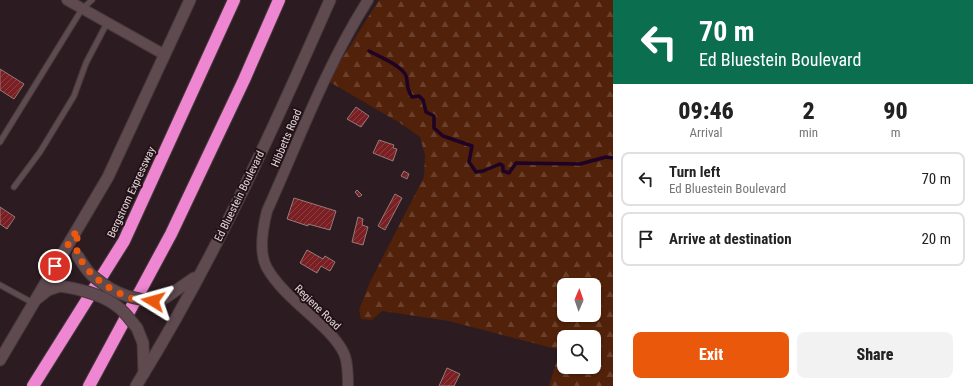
<!DOCTYPE html>
<style>
body{margin:0;font-family:"Roboto Condensed",sans-serif;background:#f2f2f2;color:#222;height:100vh;display:flex;flex-direction:column;font-size:15px;white-space:nowrap}
*{box-sizing:border-box;margin:0}
p{font-size:13px;color:#767676}
.icon{flex:none;width:22px;height:22px;fill:none;stroke:currentColor;stroke-width:2;stroke-linecap:round;stroke-linejoin:round}
.map{position:relative;flex:1;overflow:hidden}
.side{display:flex;flex-direction:column;background:#fff;width:360px}
.side>*{flex:none}
.hud{background:#0b6e4f;color:#fff;overflow:hidden}
.needle{width:26px;rotate:2deg}
.fabs{position:absolute;left:557px;top:278px;display:grid;gap:8px}
.fabs a{display:grid;place-items:center;width:44px;height:44px;border-radius:8px;background:#fff;box-shadow:0 1px 3px #0004;font-size:20px}
.pin{position:absolute;display:grid;place-items:center;width:34px;height:34px;color:#fff;margin:-17px;border:2px solid #fff;border-radius:50%;box-shadow:0 1px 4px #0007}
.me{position:absolute;width:44px;margin:-22px;rotate:278deg;stroke-linejoin:round;filter:drop-shadow(0 0 3px #0008)}
.turn{display:flex;align-items:center;gap:14px;height:84px;padding:0 20px;font-size:18px}
.turn .icon{width:52px;height:52px;stroke-width:2.5}
.turn b{display:block;font-size:28px;line-height:34px}
.eta{display:flex;justify-content:space-evenly;align-items:center;height:68px;text-align:center}
.eta b{font-size:24px;font-weight:800;line-height:28px}
.primary-button{display:flex;gap:8px;margin-top:auto;padding:8px 20px}
.primary-button a{flex:1;height:46px;border-radius:8px;background:#ea580c;color:#fff;font-size:16px;font-weight:800;line-height:46px;text-align:center}
.primary-button a+a{background:#f2f2f2;color:#222}
ul{padding:0;list-style:none}
li{display:flex;align-items:center;gap:12px;height:54px;margin:0 8px 6px;padding:0 12px;border:2px solid #e0e0e0;border-radius:8px}
li div{flex:1}
li b{display:block;font-size:15px}
li em{font-style:normal}
main{display:flex;flex:1;min-height:0}
.map>svg:first-child{display:block}
</style>
<main>
<div class="map">
<svg width="613" height="386" viewBox="0 0 613 386">
<defs>
<pattern id="forest-firs" width="22" height="20" patternUnits="userSpaceOnUse"><rect width="22" height="20" fill="#512109"/><path d="M5 1l3.5 6h-7zM16 11l3.5 6h-7z" fill="#6a402c"/></pattern>
<pattern id="building-hatch" width="6" height="6" patternUnits="userSpaceOnUse"><rect width="6" height="6" fill="#7a1f23"/><path d="M-1 1l2-2M0 6l6-6M5 7l2-2" fill="none" stroke="#8d3f42"/></pattern>
</defs>
<rect width="100%" height="100%" fill="#2c1b20"/>
<path fill="url(#forest-firs)" fill-rule="evenodd" d="M379,0H613V386H549L560,350L449,321L382,311L372,320L361,319L359,310L370,282L424,177L425,155L420,137L400,123L328,81ZM564,285H594V315H564ZM564,337H594V367H564Z"/>
<g fill="none" stroke-linecap="round" stroke-linejoin="round">
<path stroke="#1e0326" stroke-width="3.5" d="M369,51C378,56 403,66 406,76C409,85 405,86 412,97L419,96L423,100L426,112L434,116V128L443,136L472,146L469,162L476,172L483,171L500,164L503,166V171L509,173L516,163L580,164L606,157L613,158"/>
</g>
<g fill="url(#building-hatch)" stroke="#927b79">
<path d="M0,69L24,84L14,99L0,90Z"/>
<path d="M356,107L369,116L361,127L347,119Z"/>
<path d="M379,140L394,145L393,148L397,149L393,161L373,153Z"/>
<path d="M404,171L409,174L407,179L401,176Z"/>
<path d="M357,190L362,195L359,197L355,192Z"/>
<path d="M395,194L402,198L385,230L378,226Z"/>
<path d="M294,198L336,211L330,230L308,224V226L287,219Z"/>
<path d="M0,207L15,217L7,229L0,224Z"/>
<path d="M358,217L363,219L362,225L368,227L363,245L352,242Z"/>
<path d="M307,250L323,259L325,256L335,262L330,271L321,266L317,273L300,263Z"/>
<path d="M447,368L460,374L454,386H439Z"/>
</g>
<g fill="none" stroke-linecap="round" stroke-linejoin="round">
<defs>
<g id="service">
<path d="M0,142L82,9L92,0"/>
<path d="M14,187L40,152L74,96L86,63L107,23"/>
<path d="M0,285L33,303"/>
</g>
<g id="minor">
<path d="M67,0L165,55"/>
<path d="M348,386C348,376 348,365 345,356C340,343 329,332 319,323C301,306 279,289 267,268C258,252 263,227 267,211C299,140 326,66 368,0"/>
</g>
<g id="secondary">
<path d="M38,298L48,290L60,286"/>
<path d="M165,298L194,278"/>
<path d="M137,328L143,343L144,373"/>
<path d="M0,360L108,177L190,0"/>
<path d="M136,386C212,264 272,132 330,0"/>
</g>
<g id="motorway">
<path d="M33,386L124,241L234,0"/>
<path d="M89,386L171,234L244,80L279,0"/>
</g>
</defs>
<use href="#service" stroke="#45383b" stroke-width="7"/>
<use href="#minor" stroke="#45383b" stroke-width="12"/>
<use href="#secondary" stroke="#45383b" stroke-width="13"/>
<use href="#motorway" stroke="#45383b" stroke-width="14"/>
<use href="#service" stroke="#5e4a4f" stroke-width="5"/>
<use href="#minor" stroke="#5e4a4f" stroke-width="10"/>
<use href="#secondary" stroke="#5e4a4f" stroke-width="11"/>
<use href="#motorway" stroke="#ef86d1" stroke-width="12"/>
<defs>
<g id="secondary-bridge">
<path d="M77,255C82,262 87,272 94,277C114,294 140,304 165,298"/>
<path d="M60,286C80,289 102,294 118,307C125,312 131,321 137,328"/>
</g>
</defs>
<use href="#secondary-bridge" stroke="#45383b" stroke-width="13" stroke-linecap="butt"/>
<use href="#secondary-bridge" stroke="#5e4a4f" stroke-width="11"/>
</g>
<g fill="none" stroke-linecap="round" stroke-linejoin="round">
<path stroke="#ea580c" stroke-width="7" stroke-dasharray="0 12.6" d="M55,266L77,230V255L93,276L111,289L129,298L153,301"/>
</g>
<g text-anchor="middle" stroke-width="4" stroke-linejoin="round" paint-order="stroke">
<g font-size="11" fill="#e1d5d8" stroke="#221217">
<text transform="translate(286 138) rotate(-67)" y="4">Hibbetts Road</text>
<text transform="translate(131 192) rotate(-65)" y="4">Bergstrom Expressway</text>
<text transform="translate(239 196) rotate(-64)" y="4">Ed Bluestein Boulevard</text>
<text transform="translate(318 307) rotate(44)" y="4">Regiene Road</text>
</g>
</g>
</svg>
<div class="fabs">
<a><svg class="needle" viewBox="-14 -14 28 28"><path d="M0-13l5 13h-10z" fill="#e53935"/><path d="M0 13l5-13h-10z" fill="#767676"/></svg></a>
<a><svg class="icon" aria-label="search" viewBox="0 0 24 24"><circle cx="10" cy="10" r="6"/><path d="M15 15l6 6"/></svg></a>
</div>
<div class="pin" style="left:55px;top:266px;background:#d93025"><svg class="icon" aria-label="arrive" viewBox="0 0 24 24"><path d="M6 21V4h12l-3 4 3 4H6"/></svg></div>
<svg class="me" style="left:153px;top:301px" viewBox="-20 -20 40 40"><path d="M0-17L14 15 0 8-14 15z" fill="#ea580c" stroke="#fff" stroke-width="4"/></svg>
</div>
<section class="side">
<div class="hud">
<div class="turn"><svg class="icon" aria-label="left" viewBox="0 0 24 24"><path d="M17 20v-9H6M10 6l-5 5 5 5"/></svg><div><b>70 m</b>Ed Bluestein Boulevard</div></div>
</div>
<div class="eta">
<div><b>09:46</b><p>Arrival</p></div>
<div><b>2</b><p>min</p></div>
<div><b>90</b><p>m</p></div>
</div>
<ul>
<li><svg class="icon" aria-label="left" viewBox="0 0 24 24"><path d="M17 20v-9H6M10 6l-5 5 5 5"/></svg><div><b>Turn left</b><p>Ed Bluestein Boulevard</p></div><em>70 m</em></li>
<li><svg class="icon" aria-label="arrive" viewBox="0 0 24 24"><path d="M6 21V4h12l-3 4 3 4H6"/></svg><div><b>Arrive at destination</b></div><em>20 m</em></li>
</ul>
<div class="primary-button"><a>Exit</a><a>Share</a></div>
</section>
</main>
